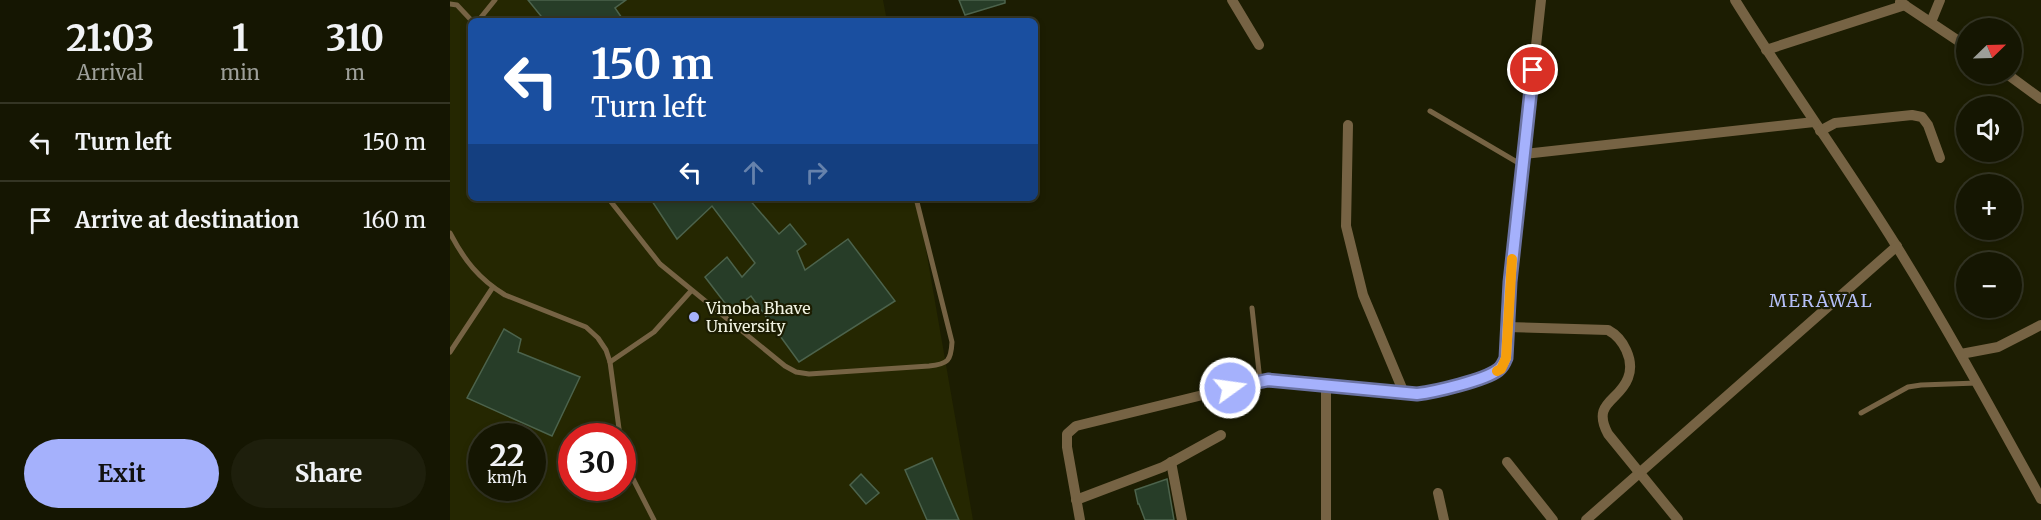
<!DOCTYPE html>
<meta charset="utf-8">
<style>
body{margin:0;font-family:Merriweather,serif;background:#1e1f0c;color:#f1f3f6;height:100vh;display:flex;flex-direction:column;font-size:22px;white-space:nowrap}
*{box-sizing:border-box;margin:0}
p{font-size:20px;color:#9d9f99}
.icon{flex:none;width:33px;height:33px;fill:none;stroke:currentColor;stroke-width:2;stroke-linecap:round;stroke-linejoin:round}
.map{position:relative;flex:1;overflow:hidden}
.panel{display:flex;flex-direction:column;background:#151602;width:450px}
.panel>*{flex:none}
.top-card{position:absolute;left:18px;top:18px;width:570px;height:183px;border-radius:9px;box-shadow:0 3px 9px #0003,0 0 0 2px #343524;background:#1a4fa0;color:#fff;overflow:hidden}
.needle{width:39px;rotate:67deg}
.tools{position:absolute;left:1506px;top:18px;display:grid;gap:12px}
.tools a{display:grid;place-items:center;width:66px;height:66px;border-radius:50%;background:#151602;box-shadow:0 3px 9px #0003,0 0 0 2px #343524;font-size:30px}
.speed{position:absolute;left:18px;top:423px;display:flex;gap:12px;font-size:30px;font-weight:700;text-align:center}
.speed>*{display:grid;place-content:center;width:78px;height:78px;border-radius:50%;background:#151602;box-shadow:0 3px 9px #0003,0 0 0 2px #343524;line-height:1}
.speed small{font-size:15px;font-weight:400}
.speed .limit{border:9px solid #d22;background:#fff;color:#111}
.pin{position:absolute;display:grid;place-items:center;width:51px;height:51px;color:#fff;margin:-26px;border:3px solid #fff;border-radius:50%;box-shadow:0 2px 6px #0007}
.me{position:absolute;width:66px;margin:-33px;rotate:76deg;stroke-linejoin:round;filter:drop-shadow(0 0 4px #0008)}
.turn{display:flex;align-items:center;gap:21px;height:126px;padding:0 24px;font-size:27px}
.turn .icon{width:78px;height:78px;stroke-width:2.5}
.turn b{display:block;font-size:42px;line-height:51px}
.lanes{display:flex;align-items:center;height:57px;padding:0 24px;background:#0003;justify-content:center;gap:30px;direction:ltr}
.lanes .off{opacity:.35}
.eta{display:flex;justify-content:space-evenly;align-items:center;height:102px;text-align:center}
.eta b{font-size:36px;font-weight:700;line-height:42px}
.cta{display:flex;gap:12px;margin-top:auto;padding:12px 24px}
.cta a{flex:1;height:69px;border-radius:36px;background:#a5b1fc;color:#111;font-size:24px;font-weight:700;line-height:69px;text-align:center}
.cta a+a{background:#1e1f0c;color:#f1f3f6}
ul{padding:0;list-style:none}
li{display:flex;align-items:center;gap:18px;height:78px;padding:0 24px;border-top:2px solid #343524}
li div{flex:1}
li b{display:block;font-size:22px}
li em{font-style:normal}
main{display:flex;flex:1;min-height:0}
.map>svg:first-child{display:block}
</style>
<main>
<section class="panel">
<div class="eta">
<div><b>21:03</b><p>Arrival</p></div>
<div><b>1</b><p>min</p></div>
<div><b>310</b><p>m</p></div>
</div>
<ul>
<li><svg class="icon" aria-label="left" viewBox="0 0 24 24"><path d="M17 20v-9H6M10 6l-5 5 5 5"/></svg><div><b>Turn left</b></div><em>150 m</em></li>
<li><svg class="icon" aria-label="arrive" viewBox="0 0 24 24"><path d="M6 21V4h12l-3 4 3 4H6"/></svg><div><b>Arrive at destination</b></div><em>160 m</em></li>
</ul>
<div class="cta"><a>Exit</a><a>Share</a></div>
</section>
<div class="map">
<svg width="1591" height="520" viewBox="0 0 1591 520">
<rect width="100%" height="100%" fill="#1c1d02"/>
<path fill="#252701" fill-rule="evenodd" d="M0,0H433L437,21H21V198H467L523,520H0ZM32,436H82V488H32ZM122,436H172V488H122Z"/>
<g fill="#273d28" stroke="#4c634c" stroke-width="1.5">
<path d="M78,0H176L165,8L174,21H95Z"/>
<path d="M509,0H555V3L515,15Z"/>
<path d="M200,198H298L329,234L340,224L356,244L347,251L355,270L398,239L445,301L349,362L301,296L281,311L255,277L277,257L292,277L305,263L262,206L227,239Z"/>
<path d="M54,329L71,339L68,352L130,377L102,436L17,398Z"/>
<path d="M482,458L509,520H477L455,470Z"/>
<path d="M411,474L429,493L416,504L400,485Z"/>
<path d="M717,479L724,520H695L689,504H688L685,490Z"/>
</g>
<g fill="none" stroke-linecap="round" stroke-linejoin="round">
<g stroke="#766344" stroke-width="5">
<path d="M0,4L7,5L22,21"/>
<path d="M28,21L45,0"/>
<path d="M980,111L1072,165"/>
<path d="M158,198L210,264L335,366L346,372L359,374L479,366C498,364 501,361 502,342L466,198"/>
<path d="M0,233C14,260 29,279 55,295L136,327L148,338L156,350L160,362L170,436"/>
<path d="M802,308L810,381"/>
<path d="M0,352L43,287"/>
<path d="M160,362L204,332L241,291"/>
<path d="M1411,413L1458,387L1471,385L1527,383"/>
<path d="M172,446L178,469L204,520"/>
</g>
<g stroke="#766344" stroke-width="10">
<path d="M782,0L809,45"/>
<path d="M1285,0C1337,84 1395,163 1447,247C1498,329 1544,414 1591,499"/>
<path d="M1450,2L1516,46"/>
<path d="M1481,22L1490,0"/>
<path d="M1316,50L1455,5"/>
<path d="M1557,74L1591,99"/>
<path d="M898,125L896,226L913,295L954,393"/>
<path d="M1370,131L1385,123L1462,115L1472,117L1478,125L1490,158"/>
<path d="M1074,154L1364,122"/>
<path d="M1057,327L1158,330C1173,338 1185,360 1178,378C1169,402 1141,402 1158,434L1228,520"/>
<path d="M1511,354L1548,347L1591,325"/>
<path d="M721,462L732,520"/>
<path d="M1057,462L1103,520"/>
<path d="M988,493L994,520"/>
<path d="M626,500L713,467L771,435"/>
<path d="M630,520L617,447V434L626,426L810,381L967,394C985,392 1035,380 1048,370C1052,368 1053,363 1055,359L1060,282L1091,0"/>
<path d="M876,520V385"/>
<path d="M1136,520L1447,246"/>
</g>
</g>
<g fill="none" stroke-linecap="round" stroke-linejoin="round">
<defs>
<path id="route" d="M780,388L818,380L967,394C985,392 1035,380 1048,370C1052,367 1054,363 1056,358L1060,282L1083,70"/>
</defs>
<use href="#route" stroke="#6b73a4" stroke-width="15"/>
<use href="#route" stroke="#a5b1fc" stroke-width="10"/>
<path stroke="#f59e0b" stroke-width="10" d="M1047,371L1051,369L1056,358L1062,259"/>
</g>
<circle fill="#a5b1fc" stroke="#1c1d02" stroke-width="2" cx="244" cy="317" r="6"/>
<g text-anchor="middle" stroke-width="4.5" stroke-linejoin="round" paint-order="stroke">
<g font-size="16" fill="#f1f3e2" stroke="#1c1d02" text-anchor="start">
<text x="256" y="314">Vinoba Bhave<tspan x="256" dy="18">University</tspan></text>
</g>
<g font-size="18" letter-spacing="1.5" fill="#b4bef6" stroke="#1c1d02">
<text x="1371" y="307">MERĀWAL</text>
</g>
</g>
</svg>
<div class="tools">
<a><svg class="needle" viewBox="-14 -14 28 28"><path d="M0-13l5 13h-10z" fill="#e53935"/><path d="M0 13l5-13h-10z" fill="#9d9f99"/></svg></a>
<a><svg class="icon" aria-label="sound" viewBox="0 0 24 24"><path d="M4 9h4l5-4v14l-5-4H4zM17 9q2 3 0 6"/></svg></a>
<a>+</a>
<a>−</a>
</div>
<div class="speed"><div>22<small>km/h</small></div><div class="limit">30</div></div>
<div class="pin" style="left:1083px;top:70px;background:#d93025"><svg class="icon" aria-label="arrive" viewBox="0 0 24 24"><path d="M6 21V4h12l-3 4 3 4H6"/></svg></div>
<svg class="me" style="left:780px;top:388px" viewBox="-20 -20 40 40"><circle r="17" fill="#a5b1fc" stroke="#fff" stroke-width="3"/><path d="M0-11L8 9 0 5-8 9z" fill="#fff"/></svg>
<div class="top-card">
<div class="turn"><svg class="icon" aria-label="left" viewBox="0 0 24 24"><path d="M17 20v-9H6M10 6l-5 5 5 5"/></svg><div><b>150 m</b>Turn left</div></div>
<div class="lanes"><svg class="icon" aria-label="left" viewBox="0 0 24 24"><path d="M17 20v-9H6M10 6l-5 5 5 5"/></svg><svg class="icon off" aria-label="ahead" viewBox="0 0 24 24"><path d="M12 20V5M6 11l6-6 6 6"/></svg><svg class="icon off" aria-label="right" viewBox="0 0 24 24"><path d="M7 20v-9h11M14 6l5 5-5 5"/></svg></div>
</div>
</div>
</main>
